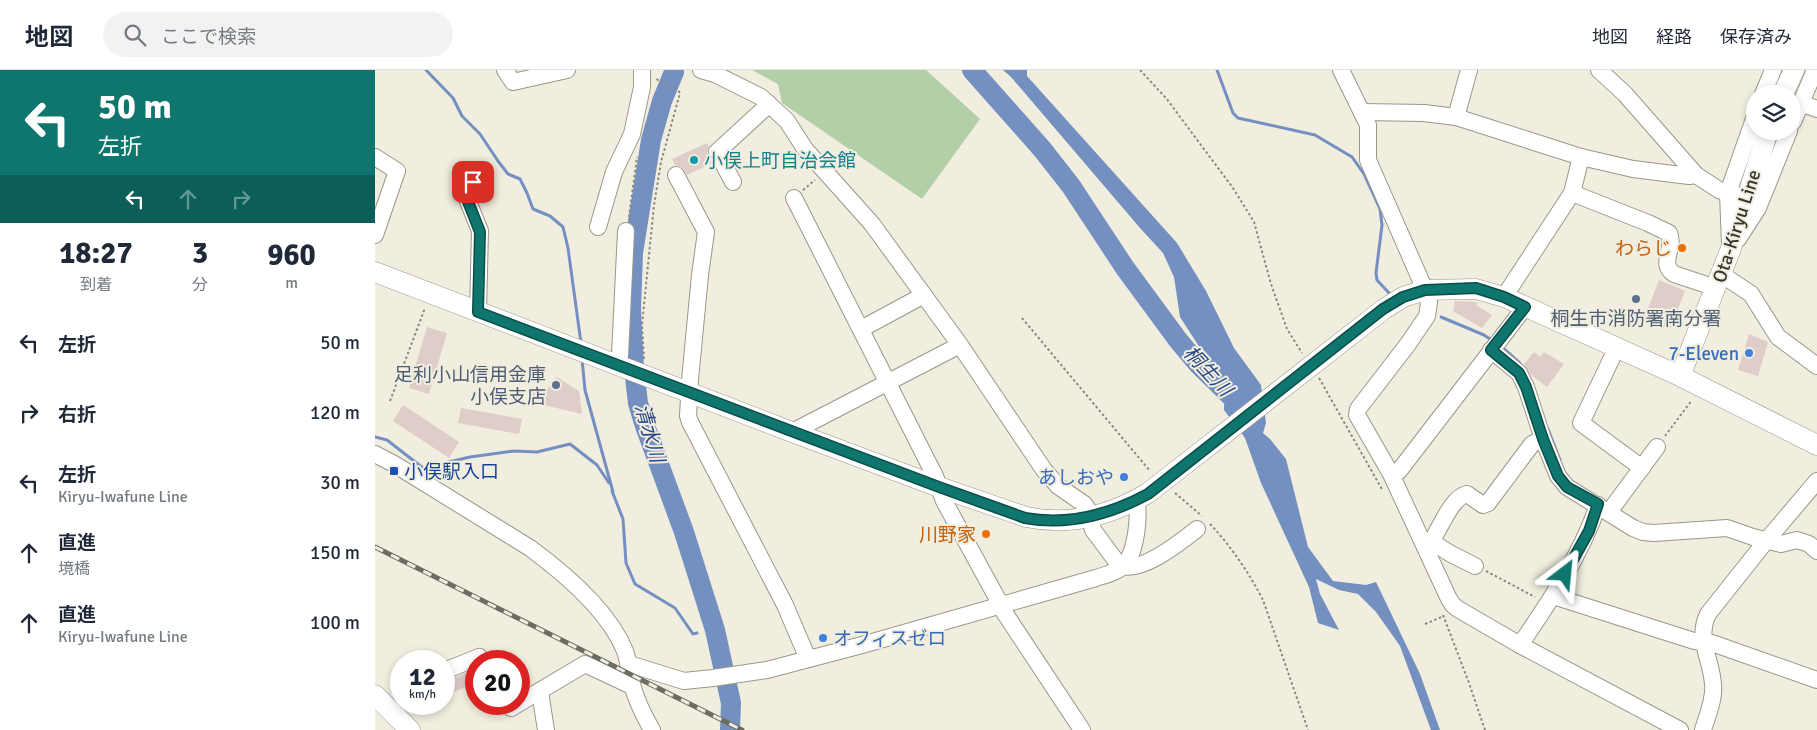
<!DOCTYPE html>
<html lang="ja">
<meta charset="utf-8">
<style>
body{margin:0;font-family:Signika,"Noto Sans JP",sans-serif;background:#f2f2f3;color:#1f2937;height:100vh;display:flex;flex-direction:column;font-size:19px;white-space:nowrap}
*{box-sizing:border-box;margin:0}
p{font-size:16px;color:#747a83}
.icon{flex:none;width:28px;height:28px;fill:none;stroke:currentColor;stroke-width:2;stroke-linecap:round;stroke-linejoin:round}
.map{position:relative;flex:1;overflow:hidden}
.sheet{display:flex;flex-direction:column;background:#fff;width:375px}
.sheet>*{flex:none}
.guide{background:#0f766e;color:#fff;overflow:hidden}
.fabs{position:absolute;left:1371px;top:15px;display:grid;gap:10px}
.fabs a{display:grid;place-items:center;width:55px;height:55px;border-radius:50%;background:#fff;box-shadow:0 2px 8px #0003;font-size:25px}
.speed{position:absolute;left:15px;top:580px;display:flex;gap:10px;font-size:25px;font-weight:700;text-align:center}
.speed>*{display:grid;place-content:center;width:65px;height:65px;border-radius:50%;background:#fff;box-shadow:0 2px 8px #0003;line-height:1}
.speed small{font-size:12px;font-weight:400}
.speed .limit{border:8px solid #d22;background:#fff;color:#111}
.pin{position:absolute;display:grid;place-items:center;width:42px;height:42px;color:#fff;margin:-21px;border-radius:10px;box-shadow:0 2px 8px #0006}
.me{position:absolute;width:55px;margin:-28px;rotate:29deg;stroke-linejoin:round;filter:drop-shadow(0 0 4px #0008)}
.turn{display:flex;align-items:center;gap:18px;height:105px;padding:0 15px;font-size:22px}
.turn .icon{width:65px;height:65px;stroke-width:2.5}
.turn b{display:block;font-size:35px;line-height:42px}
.lanes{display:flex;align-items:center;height:48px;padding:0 15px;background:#0003;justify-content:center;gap:25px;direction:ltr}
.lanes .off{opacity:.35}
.eta{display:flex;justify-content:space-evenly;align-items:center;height:85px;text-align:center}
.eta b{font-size:30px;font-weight:800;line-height:35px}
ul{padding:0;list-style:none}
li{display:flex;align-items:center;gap:15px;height:70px;padding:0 15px}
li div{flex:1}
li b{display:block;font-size:19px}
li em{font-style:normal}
header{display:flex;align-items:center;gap:30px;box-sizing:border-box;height:70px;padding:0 25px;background:#fff;border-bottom:1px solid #e0e1e3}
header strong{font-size:24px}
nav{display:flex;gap:28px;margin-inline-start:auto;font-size:18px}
.search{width:350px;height:45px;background:#f2f2f3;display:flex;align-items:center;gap:12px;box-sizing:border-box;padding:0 18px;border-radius:28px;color:#747a83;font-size:19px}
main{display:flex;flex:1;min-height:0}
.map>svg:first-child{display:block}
</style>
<header>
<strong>地図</strong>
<div class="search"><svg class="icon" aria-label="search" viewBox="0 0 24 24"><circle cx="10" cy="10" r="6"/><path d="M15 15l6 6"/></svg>ここで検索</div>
<nav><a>地図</a><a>経路</a><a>保存済み</a></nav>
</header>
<main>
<section class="sheet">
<div class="guide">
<div class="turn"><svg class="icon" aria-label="left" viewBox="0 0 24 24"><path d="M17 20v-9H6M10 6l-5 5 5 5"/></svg><div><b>50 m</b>左折</div></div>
<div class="lanes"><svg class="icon" aria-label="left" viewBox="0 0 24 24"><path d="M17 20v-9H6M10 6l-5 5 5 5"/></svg><svg class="icon off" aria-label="ahead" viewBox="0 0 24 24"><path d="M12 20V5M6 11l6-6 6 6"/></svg><svg class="icon off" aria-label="right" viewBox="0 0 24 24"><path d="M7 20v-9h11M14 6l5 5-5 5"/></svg></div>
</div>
<div class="eta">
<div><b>18:27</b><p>到着</p></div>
<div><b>3</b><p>分</p></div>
<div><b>960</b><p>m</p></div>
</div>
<ul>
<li><svg class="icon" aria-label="left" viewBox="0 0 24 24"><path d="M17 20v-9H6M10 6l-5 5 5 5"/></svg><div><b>左折</b></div><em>50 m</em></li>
<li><svg class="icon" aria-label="right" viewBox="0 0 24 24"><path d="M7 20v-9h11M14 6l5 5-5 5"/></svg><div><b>右折</b></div><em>120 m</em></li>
<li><svg class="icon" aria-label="left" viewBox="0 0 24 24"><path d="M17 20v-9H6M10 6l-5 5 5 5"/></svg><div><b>左折</b><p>Kiryu-Iwafune Line</p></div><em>30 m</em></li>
<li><svg class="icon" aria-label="ahead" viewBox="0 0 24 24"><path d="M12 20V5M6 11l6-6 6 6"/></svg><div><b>直進</b><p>境橋</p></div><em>150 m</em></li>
<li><svg class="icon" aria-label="ahead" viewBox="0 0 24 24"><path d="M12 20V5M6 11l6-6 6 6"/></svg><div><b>直進</b><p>Kiryu-Iwafune Line</p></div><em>100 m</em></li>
</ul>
</section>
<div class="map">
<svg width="1442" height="660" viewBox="0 0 1442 660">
<rect width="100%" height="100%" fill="#f1eedf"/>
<path fill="#b2cfa7" d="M377,0H551L605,49L547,129L407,33L403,14Z"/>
<path fill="#7490c1" d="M628,0H652V6L802,173L831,221L859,278L886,315L891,353L888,363L895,369L911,389L933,477L958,511L991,515L1001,512L1045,604L1065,660H1056L1025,576L1001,542L983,524L964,520L941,509L945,524L964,560L943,553L934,517L886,413L870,368L849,340V335L854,328L845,309L805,247L799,207L788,183L765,158L636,7Z"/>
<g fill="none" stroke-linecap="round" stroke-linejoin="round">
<g stroke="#7490c1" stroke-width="3">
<path d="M51,0L78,28L87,46L105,64L123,91L133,104L145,109L152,123L158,139L175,146L188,157L193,178L206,273"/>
<path d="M842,0L858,43L863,48L940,65L977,87L989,104L1005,139L1007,155L1001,203L1002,210L1014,223"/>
<path d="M1066,247L1109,265L1118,271"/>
<path d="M1126,276L1144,292L1146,296"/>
<path d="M207,289L210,320L238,422"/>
<path d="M1173,359L1185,390"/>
<path d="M0,367L12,370L48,398L95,387L139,381L162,382L195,374L222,395L234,413"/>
<path d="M237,421L248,449L251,493L260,514L300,538L318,564L322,563"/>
</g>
<g stroke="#7490c1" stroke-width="20">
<path d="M597,0L667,79L696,116L750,198L803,270L823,294L869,339"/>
<path d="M299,2L287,31L276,70L258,183L256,239L259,299L263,333L270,356L309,462L340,560L356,633L355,660"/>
</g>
</g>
<g fill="#decdc9">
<path d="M332,73L334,77L332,83L337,93L312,105L307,97L300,95L297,89Z"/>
<path d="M1284,210L1310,221L1295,259L1269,249Z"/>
<path d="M1080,231L1103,232L1101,235L1117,245L1107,258L1078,241Z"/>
<path d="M52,257L72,263L54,324L34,318Z"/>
<path d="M1374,264L1393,272L1383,306L1363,300Z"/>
<path d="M1159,282L1165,287L1169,282L1189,294L1172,317L1155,304L1149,294Z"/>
<path d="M182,307L204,321L207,344L152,331L156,320L171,321Z"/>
<path d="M28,335L84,372L74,388L18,351Z"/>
<path d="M86,338L147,349L144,364L83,353Z"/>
<path d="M101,599V613L76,623L71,611Z"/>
</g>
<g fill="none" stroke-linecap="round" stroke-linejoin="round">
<defs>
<g id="minor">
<path d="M130,0L138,12L192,0"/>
<path d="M326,0L340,4L386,27L412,51L430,79L497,154L585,275L669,400L683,416L709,434L712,438L718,460L744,495C765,505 807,471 822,459"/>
<path d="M966,0L993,55V90L1050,220L1054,233L1052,246L1033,274L983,339L982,345L1016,404L1074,529L1078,535L1083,539L1145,575L1305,660"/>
<path d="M1224,0L1250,24L1321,105L1344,120L1371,128"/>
<path d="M1388,24L1398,0"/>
<path d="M1425,33L1442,39"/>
<path d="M987,42L1049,43L1081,47L1206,87L1258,99L1314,106L1321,105"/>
<path d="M1081,47L1094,0"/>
<path d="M1418,52L1440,0"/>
<path d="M0,87L22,101L0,165"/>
<path d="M301,105L331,162L325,205L315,310L313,346L315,352L410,535L433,589"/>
<path d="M358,112L342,82L390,38L393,33"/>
<path d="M1197,123L1273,153L1294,163C1301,179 1283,193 1299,204L1341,218"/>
<path d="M419,128L560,406L569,431L622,528L629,542L707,660"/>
<path d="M223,157L239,102L257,64L267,17V0"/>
<path d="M1363,169L1383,138L1414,61"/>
<path d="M1355,174L1353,123L1380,46"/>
<path d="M1346,204L1376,224L1403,267L1442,296"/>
<path d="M1129,227L1197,123L1206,87"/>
<path d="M103,243L105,161L90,124L105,101"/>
<path d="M486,259L549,225"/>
<path d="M1242,277L1206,353L1267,398"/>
<path d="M1116,280L1144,303L1151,317L1168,369L1183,406L1192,417L1258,458L1268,462L1279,463L1352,458L1378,467L1406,474L1422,470L1434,474L1442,481"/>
<path d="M241,294L245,285L251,161"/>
<path d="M417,362L585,275"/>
<path d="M0,384L19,394L155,478C189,503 234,541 250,581C254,592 254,603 257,614C261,630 269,646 277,660"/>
<path d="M1016,404L1024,401L1150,237"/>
<path d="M1234,442L1282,377"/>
<path d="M1057,472L1076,484L1100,496"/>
<path d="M1052,478C1063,465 1075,427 1092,424L1108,435L1113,433L1157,374L1168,369"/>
<path d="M1178,526L1319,571L1337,573L1442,610"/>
<path d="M1145,575C1175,531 1206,485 1223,435"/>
<path d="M254,594L309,611L338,608L392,600L487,575L721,508C730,505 743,502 749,495C761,483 765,446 761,430"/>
<path d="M69,601L104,587L107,591"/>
<path d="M165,622L171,660"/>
<path d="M134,634L136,638L210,594L257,616"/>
<path d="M1328,660C1332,646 1340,629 1338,614C1336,588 1321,569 1333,544L1391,471L1442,411"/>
</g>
<g id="major">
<path d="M1408,24L1419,0"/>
<path d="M0,202L417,362L564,417L651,447C694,456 735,446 773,423L1009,239L1028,227L1050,220L1101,219L1129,227L1305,306L1442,375"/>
<path d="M1305,306L1355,181L1393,61"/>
<path d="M0,625L35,660"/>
</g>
</defs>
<use href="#minor" stroke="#9a9789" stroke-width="18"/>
<use href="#major" stroke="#9a9789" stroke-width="21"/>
<g stroke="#8b897f" stroke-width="2" stroke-dasharray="2.5 2.5" stroke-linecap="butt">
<path d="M765,0L791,28L858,118L879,152L896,214L912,259L927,283"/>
<path d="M428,120L440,110"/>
<path d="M254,147L262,87"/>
<path d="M647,248L775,401"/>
<path d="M269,289L267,255L279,135L286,92L305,23L303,20L281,9"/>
<path d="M944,308L1008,421"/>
<path d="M15,331L50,238"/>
<path d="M1290,366L1317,330"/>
<path d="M800,423L827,446"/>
<path d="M835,454C856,476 874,503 888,530L933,660"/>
<path d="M1111,501L1160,527"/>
<path d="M1068,545L1094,613L1110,660"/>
<path d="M1050,554L1069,546"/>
</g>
<use href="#minor" stroke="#fff" stroke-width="16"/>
<use href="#major" stroke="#fff" stroke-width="20"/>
<defs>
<path id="rail" d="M0,477L367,660"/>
</defs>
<use href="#rail" stroke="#6d6c63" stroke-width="5"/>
<use href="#rail" stroke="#f1eedf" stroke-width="3" stroke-dasharray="9" stroke-linecap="butt"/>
</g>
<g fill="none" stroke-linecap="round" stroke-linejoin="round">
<defs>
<path id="route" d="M98,112L90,124L105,162L103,242L564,417L650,448C694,456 734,445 773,424L1008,239L1028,227L1050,220L1101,218L1129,227L1150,237L1116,280L1144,303L1151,317L1168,369L1183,406L1192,417L1223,434L1214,461L1190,504"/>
</defs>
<use href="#route" stroke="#0a4d48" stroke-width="12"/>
<use href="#route" stroke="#0f766e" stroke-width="9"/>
</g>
<circle fill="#0f9aa8" stroke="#f1eedf" stroke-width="2" cx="319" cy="90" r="5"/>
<g fill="#e8710a" stroke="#f1eedf" stroke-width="2">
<circle cx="1307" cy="178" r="5"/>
<circle cx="611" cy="464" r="5"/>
</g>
<g fill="#5c6f8a" stroke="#f1eedf" stroke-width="2">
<circle cx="1261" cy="229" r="5"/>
<circle cx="181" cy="315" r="5"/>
</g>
<g fill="#3f7fe0" stroke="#f1eedf" stroke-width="2">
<circle cx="1374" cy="283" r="5"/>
<circle cx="749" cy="407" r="5"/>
<circle cx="448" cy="568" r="5"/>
</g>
<rect fill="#1a4fb4" stroke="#f1eedf" stroke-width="2" x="14" y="396" width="10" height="10" rx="2.5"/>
<g text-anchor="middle" stroke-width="4" stroke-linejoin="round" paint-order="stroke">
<g font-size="19" fill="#0d838f" stroke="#f1eedf" text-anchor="start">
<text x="329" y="97">小俣上町自治会館</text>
</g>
<g font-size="19" fill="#36352f" stroke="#f1eedf">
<text transform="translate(1361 156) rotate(-72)" y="7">Ota-Kiryu Line</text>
</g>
<g font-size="19" fill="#c56008" stroke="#f1eedf" text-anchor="end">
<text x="1297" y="185">わらじ</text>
<text x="601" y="471">川野家</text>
</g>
<g font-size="19" fill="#4e5e75" stroke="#f1eedf">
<text x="1261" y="255">桐生市消防署南分署</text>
<text x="171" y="311" text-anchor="end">足利小山信用金庫<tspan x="171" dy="22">小俣支店</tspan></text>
</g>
<g font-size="19" fill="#366cbe" stroke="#f1eedf" text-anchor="end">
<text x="1364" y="290">7-Eleven</text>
<text x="739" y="414">あしおや</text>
<text x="458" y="575" text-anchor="start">オフィスゼロ</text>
</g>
<g font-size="19" fill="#164399" stroke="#f1eedf" text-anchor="start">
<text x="29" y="408">小俣駅入口</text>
</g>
<g font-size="20" font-style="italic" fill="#274886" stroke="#f1eedf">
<text transform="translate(833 301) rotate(47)" y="7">桐生川</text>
<text transform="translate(275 363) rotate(74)" y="7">清水川</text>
</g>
</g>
</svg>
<div class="fabs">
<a><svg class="icon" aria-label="layers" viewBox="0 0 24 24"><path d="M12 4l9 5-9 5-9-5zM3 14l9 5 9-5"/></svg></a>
</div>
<div class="speed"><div>12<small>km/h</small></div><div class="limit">20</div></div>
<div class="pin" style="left:98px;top:112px;background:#d93025"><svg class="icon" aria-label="arrive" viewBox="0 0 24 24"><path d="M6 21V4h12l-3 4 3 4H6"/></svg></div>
<svg class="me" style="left:1190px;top:504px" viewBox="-20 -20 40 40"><path d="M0-17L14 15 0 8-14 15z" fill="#0f766e" stroke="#fff" stroke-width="4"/></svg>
</div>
</main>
